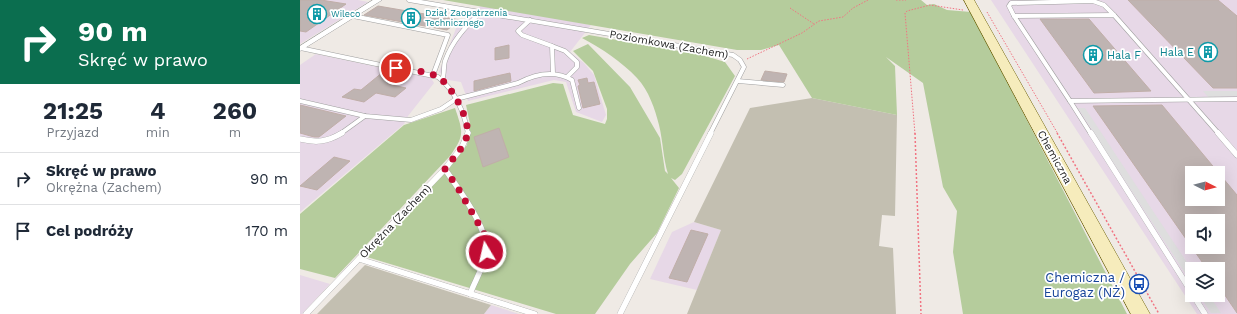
<!DOCTYPE html>
<html lang="pl">
<meta charset="utf-8">
<style>
body{margin:0;font-family:"Work Sans",sans-serif;background:#f6f6f7;color:#1f2937;height:100vh;display:flex;flex-direction:column;font-size:15px;white-space:nowrap}
*{box-sizing:border-box;margin:0}
p{font-size:13px;color:#747a83}
.icon{flex:none;width:22px;height:22px;fill:none;stroke:currentColor;stroke-width:2;stroke-linecap:round;stroke-linejoin:round}
.map{position:relative;flex:1;overflow:hidden}
.panel{display:flex;flex-direction:column;background:#fff;width:300px}
.panel>*{flex:none}
.guide{background:#0b6e4f;color:#fff;overflow:hidden}
.needle{width:26px;rotate:96deg}
.buttons{position:absolute;left:885px;top:166px;display:grid;gap:8px}
.buttons a{display:grid;place-items:center;width:40px;height:40px;border-radius:0px;background:#fff;box-shadow:0 4px 16px #0002;font-size:20px}
.pin{position:absolute;display:grid;place-items:center;width:34px;height:34px;color:#fff;margin:-17px;border:2px solid #fff;border-radius:50%;box-shadow:0 1px 4px #0007}
.me{position:absolute;width:44px;margin:-22px;rotate:351deg;stroke-linejoin:round;filter:drop-shadow(0 0 3px #0008)}
.turn{display:flex;align-items:center;gap:14px;height:84px;padding:0 12px;font-size:18px}
.turn .icon{width:52px;height:52px;stroke-width:2.5}
.turn b{display:block;font-size:28px;line-height:34px}
.eta{display:flex;justify-content:space-evenly;align-items:center;height:68px;text-align:center}
.eta b{font-size:24px;font-weight:700;line-height:28px}
ul{padding:0;list-style:none}
li{display:flex;align-items:center;gap:12px;height:52px;padding:0 12px;border-top:1px solid #e0e1e3}
li div{flex:1}
li b{display:block;font-size:15px}
li em{font-style:normal}
main{display:flex;flex:1;min-height:0}
.map>svg:first-child{display:block}
</style>
<main>
<section class="panel">
<div class="guide">
<div class="turn"><svg class="icon" aria-label="right" viewBox="0 0 24 24"><path d="M7 20v-9h11M14 6l5 5-5 5"/></svg><div><b>90 m</b>Skręć w prawo</div></div>
</div>
<div class="eta">
<div><b>21:25</b><p>Przyjazd</p></div>
<div><b>4</b><p>min</p></div>
<div><b>260</b><p>m</p></div>
</div>
<ul>
<li><svg class="icon" aria-label="right" viewBox="0 0 24 24"><path d="M7 20v-9h11M14 6l5 5-5 5"/></svg><div><b>Skręć w prawo</b><p>Okrężna (Zachem)</p></div><em>90 m</em></li>
<li><svg class="icon" aria-label="arrive" viewBox="0 0 24 24"><path d="M6 21V4h12l-3 4 3 4H6"/></svg><div><b>Cel podróży</b></div><em>170 m</em></li>
</ul>
</section>
<div class="map">
<svg width="937" height="314" viewBox="0 0 937 314">
<rect width="100%" height="100%" fill="#efeae5"/>
<g fill="#e7d8e7" fill-rule="evenodd">
<path d="M0,0H58L68,2L0,44Z"/>
<path d="M691,0H937V314H897ZM892,173H918V199H892ZM892,221H918V247H892ZM892,269H918V295H892Z"/>
<path d="M183,4L291,25L270,52L284,63L294,75L306,115L302,122L276,112L266,82L254,80L168,101L161,82L148,80L139,72L157,26Z"/>
<path d="M16,54L131,78L134,83L108,116L104,124L0,212V65Z"/>
<path d="M394,222L421,230L397,290L350,279L372,232Z"/>
<path d="M0,275L30,284L2,314H0Z"/>
<path d="M191,305L219,314H184Z"/>
</g>
<g fill="#c3bfb1">
<path d="M512,98L597,115L595,216L582,215L579,246L593,248L596,314H387L421,230L394,222L450,108Z"/>
<path d="M65,265L191,305L184,314H17Z"/>
</g>
<g fill="#b5cc9c">
<path d="M143,0H621L627,5L634,4L647,10L671,12L827,314H663L653,252L657,211L643,187L623,83L586,57L595,66L597,115L512,98L479,45L461,50H437Z"/>
<path d="M289,35L402,55L425,62L435,76L382,174L375,180L371,178L379,188L357,233L330,264L295,314H256L67,257L167,145L170,124L166,105L253,83L263,84L273,115L305,124L307,119V109L293,71L273,51L288,44L330,87L360,138L365,171L368,174C363,158 363,141 359,125C355,109 349,91 337,78C322,62 301,48 282,38Z"/>
<path d="M155,108C163,132 165,135 150,156L35,278L0,269V214L104,125Z"/>
</g>
<g fill="#dedede">
<path d="M903,91H937V96L908,97Z"/>
<path d="M778,108H785L892,270V284Z"/>
<path d="M899,295H909L921,313H911Z"/>
</g>
<g fill="#bfb4b2" stroke="#c0aea8" fill-rule="evenodd">
<path d="M0,0H21L46,4L6,32L0,31Z"/>
<path d="M828,0H918L937,16V88H913Z"/>
<path d="M78,6L160,20L147,30L64,15Z"/>
<path d="M740,19H789L851,91L794,93Z"/>
<path d="M209,45V58L195,60V48Z"/>
<path d="M465,71L487,74L484,82L461,80Z"/>
<path d="M83,72L98,75L87,84L106,88L95,97L76,93L64,102L42,97L54,89L61,90Z"/>
<path d="M210,73L211,81L174,91V81Z"/>
<path d="M287,78L288,83L294,82L300,104L283,108L278,86L280,85L278,80Z"/>
<path d="M0,105L46,116L19,137H14L0,133Z"/>
<path d="M862,105L937,195V313L918,285V269H907L793,106ZM892,173H918V199H892ZM892,221H918V247H892Z"/>
<path d="M199,128L209,157L183,167L174,137Z"/>
<path d="M34,157L50,161L17,190L0,186Z"/>
<path d="M391,230L408,234L387,282L369,278Z"/>
</g>
<g fill="none" stroke-linecap="round" stroke-linejoin="round">
<defs>
<g id="lane-far1">
<path d="M109,0L433,55L440,60L444,67L410,134"/>
<path d="M53,16L148,35L133,75"/>
<path d="M714,16L709,6L711,3L793,1L804,5L814,15"/>
<path d="M230,20L218,31L222,35L252,46L253,73"/>
<path d="M252,46L265,51L277,62V67L267,77"/>
<path d="M0,48L138,77C155,90 165,114 168,134"/>
<path d="M142,80C145,74 143,67 145,61C152,41 166,26 181,12"/>
<path d="M438,81L483,85"/>
<path d="M0,101L65,116L111,120L141,109L156,99L218,83C235,74 255,70 272,80L279,108"/>
<path d="M770,101L714,16L814,15L919,134"/>
<path d="M40,134L65,116"/>
<path d="M791,134L770,101L937,99"/>
</g>
<g id="lane">
<path d="M791,133L892,293"/>
<path d="M918,133L937,155"/>
<path d="M0,139C16,143 27,142 42,133"/>
<path d="M145,169C158,189 190,229 186,254C183,268 175,281 170,294"/>
<path d="M59,259L235,314"/>
<path d="M893,295L905,314"/>
<path d="M6,314L145,169L162,147L168,133"/>
<path d="M320,314L411,133"/>
</g>
<path id="street" d="M73,0H82L0,51V46Z"/>
<path id="secondary" d="M664,0H674L850,314H831Z"/>
</defs>
<use href="#lane-far1" stroke="#9f9f9f" stroke-width="5"/>
<use href="#lane" stroke="#9f9f9f" stroke-width="6"/>
<use href="#street" stroke="#9f9f9f" stroke-width="1"/>
<use href="#secondary" stroke="#70650b" stroke-width="1"/>
<g stroke="#f17482" stroke-width="1" stroke-dasharray="1.5 1.5" stroke-linecap="butt">
<path d="M596,0H606"/>
<path d="M490,8L514,24"/>
<path d="M687,12L758,134"/>
<path d="M447,59L502,33L519,21L543,17L553,8L568,0"/>
<path d="M615,134L605,13L607,11L630,5L663,10"/>
</g>
<g stroke="#f17482" stroke-width="1.5" stroke-dasharray="2 2" stroke-linecap="butt">
<path d="M615,133L621,314"/>
<path d="M757,133L859,314"/>
</g>
<use href="#lane-far1" stroke="#fff" stroke-width="4"/>
<use href="#lane" stroke="#fff" stroke-width="5.5"/>
<use href="#street" fill="#fff" fill-rule="evenodd"/>
<use href="#secondary" fill="#f6ecbc" fill-rule="evenodd"/>
</g>
<g fill="none" stroke-linecap="round" stroke-linejoin="round">
<path stroke="#c10c33" stroke-width="7" stroke-dasharray="0 12.6" d="M96,68C109,70 127,71 138,77C151,84 171,121 167,136C163,149 153,158 145,169L158,188L186,237V252"/>
</g>
<defs>
<symbol id="building-ring" viewBox="-11 -11 22 22"><circle r="9.5" fill="#fff" stroke="#0f9aa8" stroke-width="1.5"/><path d="M-4-6H4V6H1V3H-1V6H-4ZM-2.5-4.3h1.7v1.8h-1.7ZM.8-4.3h1.7v1.8H.8ZM-2.5-1h1.7V.8h-1.7ZM.8-1h1.7V.8H.8Z" fill="#0f9aa8"/></symbol>
<symbol id="bus-ring" viewBox="-11 -11 22 22"><circle r="9.5" fill="#fff" stroke="#1a4fb4" stroke-width="1.5"/><path d="M-5-6H5V4H4V6H2V4H-2V6H-4V4H-5ZM-3.5-4V0h7V-4ZM-3.5 1.2v1.5H-2V1.2ZM2 1.2v1.5H3.5V1.2Z" fill="#1a4fb4"/></symbol>
</defs>
<g fill-rule="evenodd">
<use href="#building-ring" x="6" y="3" width="22" height="22"/>
<use href="#building-ring" x="100" y="7" width="22" height="22"/>
<use href="#building-ring" x="897" y="41" width="22" height="22"/>
<use href="#building-ring" x="782" y="44" width="22" height="22"/>
<use href="#bus-ring" x="828" y="273" width="22" height="22"/>
</g>
<g text-anchor="middle" stroke-width="3.5" stroke-linejoin="round" paint-order="stroke">
<g font-size="9" fill="#0d838f" stroke="#fff" text-anchor="start">
<text x="125" y="16">Dział Zaopatrzenia<tspan x="125" dy="10">Technicznego</tspan></text>
<text x="31" y="17">Wileco</text>
</g>
<g font-size="11" fill="#1e1e1e" stroke="#fff">
<text transform="translate(369 44) rotate(10)" y="4">Poziomkowa (Zachem)</text>
<text transform="translate(755 157) rotate(61)" y="4">Chemiczna</text>
<text transform="translate(95 221) rotate(-46)" y="4">Okrężna (Zachem)</text>
</g>
<g font-size="11" fill="#0d838f" stroke="#fff" text-anchor="end">
<text x="894" y="56">Hala E</text>
<text x="807" y="59" text-anchor="start">Hala F</text>
</g>
<g font-size="13" fill="#164399" stroke="#fff" text-anchor="end">
<text x="825" y="282">Chemiczna /<tspan x="825" dy="15">Eurogaz (NŻ)</tspan></text>
</g>
</g>
</svg>
<div class="buttons">
<a><svg class="needle" viewBox="-14 -14 28 28"><path d="M0-13l5 13h-10z" fill="#e53935"/><path d="M0 13l5-13h-10z" fill="#747a83"/></svg></a>
<a><svg class="icon" aria-label="sound" viewBox="0 0 24 24"><path d="M4 9h4l5-4v14l-5-4H4zM17 9q2 3 0 6"/></svg></a>
<a><svg class="icon" aria-label="layers" viewBox="0 0 24 24"><path d="M12 4l9 5-9 5-9-5zM3 14l9 5 9-5"/></svg></a>
</div>
<div class="pin" style="left:96px;top:68px;background:#d93025"><svg class="icon" aria-label="arrive" viewBox="0 0 24 24"><path d="M6 21V4h12l-3 4 3 4H6"/></svg></div>
<svg class="me" style="left:186px;top:252px" viewBox="-20 -20 40 40"><circle r="17" fill="#c10c33" stroke="#fff" stroke-width="3"/><path d="M0-11L8 9 0 5-8 9z" fill="#fff"/></svg>
</div>
</main>
